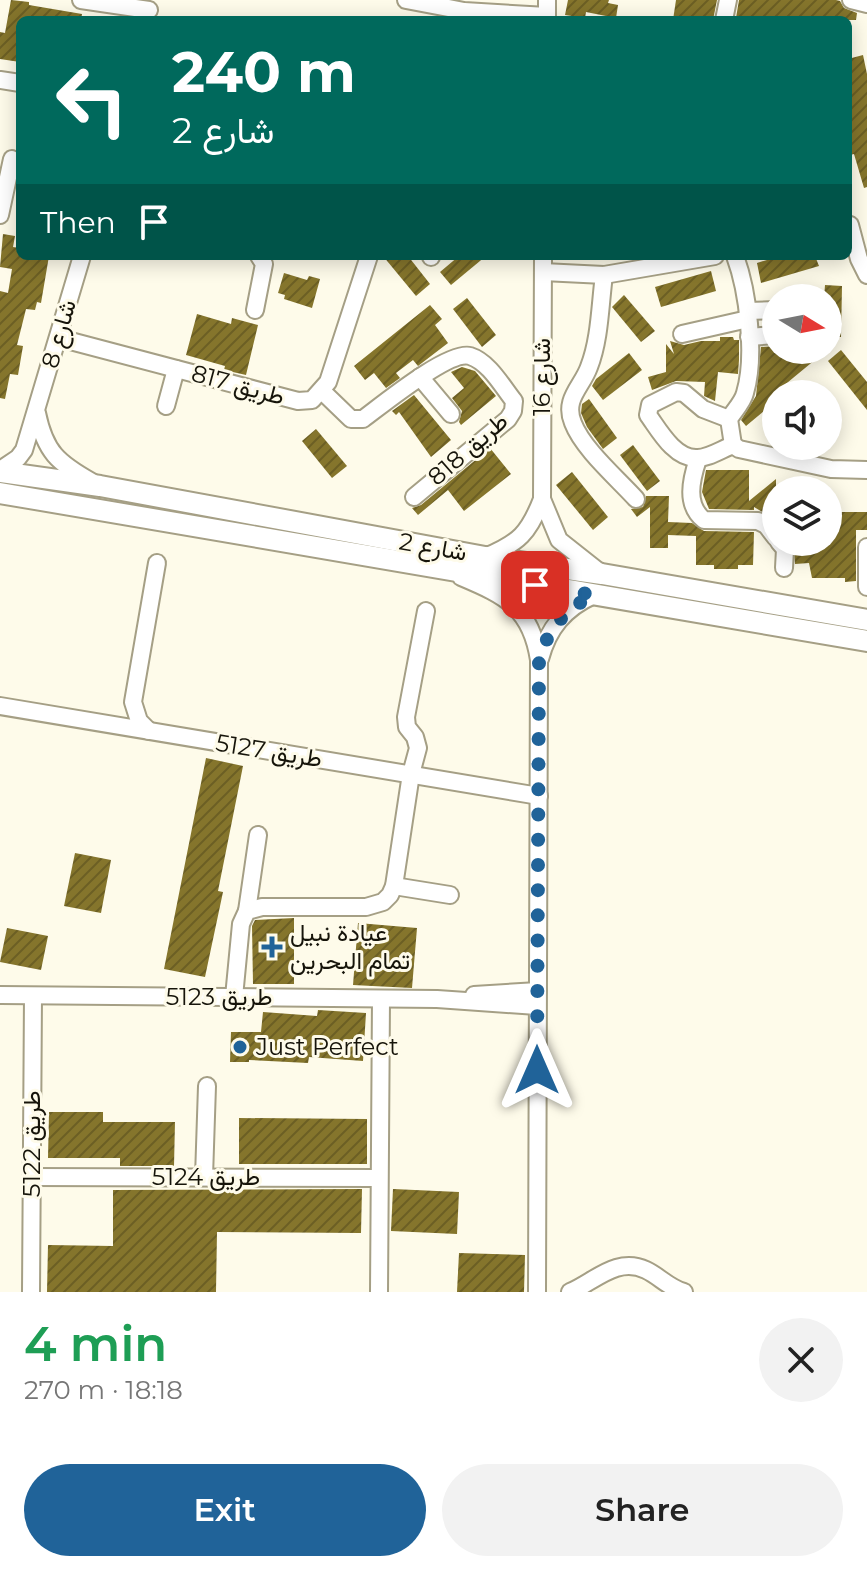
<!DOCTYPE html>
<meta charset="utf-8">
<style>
body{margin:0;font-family:Montserrat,Vazirmatn,sans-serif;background:#f2f2f2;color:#222;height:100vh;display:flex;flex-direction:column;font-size:30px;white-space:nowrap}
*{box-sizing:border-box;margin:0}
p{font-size:26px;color:#767676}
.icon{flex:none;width:44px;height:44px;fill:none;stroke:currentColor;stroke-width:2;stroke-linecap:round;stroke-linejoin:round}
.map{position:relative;height:1292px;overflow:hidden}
.drawer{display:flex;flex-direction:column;background:#fff;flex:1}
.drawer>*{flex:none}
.top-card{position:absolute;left:16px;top:16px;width:836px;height:244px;border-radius:12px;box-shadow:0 4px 20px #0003;background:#00695c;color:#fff;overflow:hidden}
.needle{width:52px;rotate:100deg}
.tools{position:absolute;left:762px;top:284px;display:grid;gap:16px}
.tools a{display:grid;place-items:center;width:80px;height:80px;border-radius:50%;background:#fff;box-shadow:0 4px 20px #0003;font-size:40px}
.pin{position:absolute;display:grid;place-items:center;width:68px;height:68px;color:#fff;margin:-34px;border-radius:16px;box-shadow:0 4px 12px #0006}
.me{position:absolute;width:88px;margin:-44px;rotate:0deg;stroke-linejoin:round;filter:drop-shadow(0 0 6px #0008)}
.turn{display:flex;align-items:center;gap:28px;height:168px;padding:0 24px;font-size:36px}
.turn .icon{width:104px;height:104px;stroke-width:2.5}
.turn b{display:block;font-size:56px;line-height:68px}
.then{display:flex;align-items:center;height:76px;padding:0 24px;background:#0003;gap:16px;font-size:30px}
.round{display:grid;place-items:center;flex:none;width:84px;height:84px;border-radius:42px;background:#f2f2f2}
.head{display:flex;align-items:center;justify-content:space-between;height:136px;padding:0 24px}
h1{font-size:48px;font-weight:600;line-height:60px;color:#1e9e55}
.button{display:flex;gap:16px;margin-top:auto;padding:16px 24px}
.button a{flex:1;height:92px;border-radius:48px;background:#206399;color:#fff;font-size:32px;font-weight:600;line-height:92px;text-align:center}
.button a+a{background:#f2f2f2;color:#222}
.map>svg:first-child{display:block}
</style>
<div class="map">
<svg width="867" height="1292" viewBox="0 0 867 1292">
<defs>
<pattern id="building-hatch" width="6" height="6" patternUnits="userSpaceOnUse" patternTransform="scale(2)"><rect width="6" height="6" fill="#85752c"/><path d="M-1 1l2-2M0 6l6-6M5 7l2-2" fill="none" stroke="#6c5f24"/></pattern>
</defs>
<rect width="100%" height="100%" fill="#fefbea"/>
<g fill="url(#building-hatch)">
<path d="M11,0L29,2V5L82,14L81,20H20V62L0,59V32L5,33Z"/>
<path d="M568,0H609L608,3L618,5L616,18L586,12L585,18L565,15Z"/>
<path d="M676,0H717L713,20H673Z"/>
<path d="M739,0H836L840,1L844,8L857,13L856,20H750L736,18Z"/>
<path d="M863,55L867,74V187L864,188L854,154L850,155L848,147V59Z"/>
<path d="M3,234L15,236L13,247L20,248V256H49L41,303L37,302L35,310L26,309L17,345L23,346L18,375L10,374L5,399L0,398V291L8,293L12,269L0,267Z"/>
<path d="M383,256H408L430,284L416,296Z"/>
<path d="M459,256H486L451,285L440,272Z"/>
<path d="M780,256H815L819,266L761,283L757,263Z"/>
<path d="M711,271L716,291L661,307L655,287Z"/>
<path d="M284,273L307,280L309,276L320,279L312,308L284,299L285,295L278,293Z"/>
<path d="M825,285L842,286L841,337H828V298H824Z"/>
<path d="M624,295L655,331L641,342L612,307Z"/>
<path d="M467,298L496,335L482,347L453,309Z"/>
<path d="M430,305L442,319L435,325L448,343L418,366L413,360L396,373L400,378L386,388L374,373L365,380L354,366Z"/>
<path d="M197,314L231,324L232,318L258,325L246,375L224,370L225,366L186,355Z"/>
<path d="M720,337H733L734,340H739V360L738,374L718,372L715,401L704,396L705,382L676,381L652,390L648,377L666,372V344L674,354L670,341L684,345L701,341H720Z"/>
<path d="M776,346V350H809L816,359L776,392V401L746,426L741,420L756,396L761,347Z"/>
<path d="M841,350L867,382V410L828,361Z"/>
<path d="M629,353L642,370L603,400L592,386L596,379Z"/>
<path d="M462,367L475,371L496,396L461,425L459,422L462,411L452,398L464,388L451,372Z"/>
<path d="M414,395L451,440L431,457L399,412L396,415L392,411Z"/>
<path d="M589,399L617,438L603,449L587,427L581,413L582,404Z"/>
<path d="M316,429L347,466L332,478L302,441Z"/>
<path d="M633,445L660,481L647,491L620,455Z"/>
<path d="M490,448L511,474L464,511L448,490L418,515L412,508L421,505Z"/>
<path d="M706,470H749V501L776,479V520L754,507V510L709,509L702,492Z"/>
<path d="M572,472L608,517L593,530L556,485Z"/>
<path d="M646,496H669L668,522L692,523L704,531L754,532L753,565H738V569H714V565H696V536L668,535V548H650V507L637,517L631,509L643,507Z"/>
<path d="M834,512H867V530H856V581L845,582V578H812L809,563L795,564L793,542H828V534H834Z"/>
<path d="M206,758L243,766L218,891L223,892L205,977L164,969Z"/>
<path d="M75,853L111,860L101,913L64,906Z"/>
<path d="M294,918V984H253L252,926L255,920Z"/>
<path d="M358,923L417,928L412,988L353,985Z"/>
<path d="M7,928L48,936L41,970L0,962Z"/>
<path d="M318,1010L366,1013L363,1061L309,1057L308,1063L249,1060V1062H230L231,1032H261L263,1012L317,1016Z"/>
<path d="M49,1112H103V1122H175L174,1166H120V1158H48Z"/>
<path d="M239,1118L367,1119V1164H239Z"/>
<path d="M362,1189L361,1233L217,1232L216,1292H47L48,1245L113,1246V1190Z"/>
<path d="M393,1189L459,1192L457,1234L391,1231Z"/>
<path d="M459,1253L525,1255L524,1292H457Z"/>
</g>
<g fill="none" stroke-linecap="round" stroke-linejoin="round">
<defs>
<g id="minor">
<path d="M81,0L149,10"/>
<path d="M406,0L464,11L547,16"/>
<path d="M851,0L867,4"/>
<path d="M547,20V0"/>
<path d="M724,20L728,0"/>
<path d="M0,80L20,83"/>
<path d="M0,215L12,159"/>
<path d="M850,225L859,259L867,275"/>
<path d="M543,256L542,499L559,540L602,574"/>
<path d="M431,257V256"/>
<path d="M543,272L604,275L715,256"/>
<path d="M604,275C600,305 600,339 589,367C582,387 563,399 573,423C583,449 617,478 636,499"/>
<path d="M255,310L264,264L259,256"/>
<path d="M748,311L776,310"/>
<path d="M682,334L748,319"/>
<path d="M749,337L776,335"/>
<path d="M59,338L298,401L312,400L328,382L369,256"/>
<path d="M420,377L451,414"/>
<path d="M322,391L351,419H363C382,405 449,350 470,356C489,362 502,386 514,401L513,411L508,419L414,497"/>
<path d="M166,406L176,369"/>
<path d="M37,413C45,452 58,463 92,482"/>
<path d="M729,419L703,409L684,393L676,392L650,405L648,415C659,430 674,458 696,458C707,459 722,449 733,445L739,449L831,469L867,470"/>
<path d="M733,445L729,419C734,411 743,402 745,393C756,356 748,291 735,256"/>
<path d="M698,459C691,480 685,505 704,520L758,521L766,525L776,538"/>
<path d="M0,470L18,458L24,450L82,256"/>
<path d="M779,542L785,549L784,568"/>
<path d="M867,547V587"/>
<path d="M485,557C519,543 529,533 542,499"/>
<path d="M461,577C506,596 531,608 539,660L537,1292"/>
<path d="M540,659C548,628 565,608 594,595"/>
<path d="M0,706L539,796"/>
<path d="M149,731L139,721L133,702L157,563"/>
<path d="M394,886L450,895"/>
<path d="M247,911L258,835"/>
<path d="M0,995L437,999L537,1006"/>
<path d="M474,995L538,991"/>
<path d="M234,997L241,924L247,911L262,907H366L383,902L390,895L394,886L411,774L418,748L415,737L407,727L406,717L426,611"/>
<path d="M32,1177L379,1178"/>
<path d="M204,1177L207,1086"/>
<path d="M31,1292L33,996"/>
<path d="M379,1292L381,999"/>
<path d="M570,1292C594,1282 617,1256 646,1270C659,1276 669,1288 684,1292"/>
</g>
<g id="major">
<path d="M0,472L100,486L485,557L602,574L867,620"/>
<path d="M0,493L867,641"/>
</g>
</defs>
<use href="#minor" stroke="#a59f85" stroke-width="20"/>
<use href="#major" stroke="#a59f85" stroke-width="24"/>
<use href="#minor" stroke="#fff" stroke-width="16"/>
<use href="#major" stroke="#fff" stroke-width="20"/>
</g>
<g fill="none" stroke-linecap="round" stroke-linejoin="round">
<path stroke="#206399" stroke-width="14" stroke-dasharray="0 25.2" d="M535,585L594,595C565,609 548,629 539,660L537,1070"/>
</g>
<g fill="#206399" stroke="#fefbea" stroke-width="3">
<path d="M268 935h8v8h8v8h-8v8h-8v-8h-8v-8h8z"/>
<circle cx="240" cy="1047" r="8"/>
</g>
<g text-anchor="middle" stroke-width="6" stroke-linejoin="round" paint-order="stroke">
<g font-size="24" fill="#16140a" stroke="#fefbea">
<text transform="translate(59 334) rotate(-74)" y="8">شارع 8</text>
<text transform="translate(542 377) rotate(-90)" y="8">شارع 16</text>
<text transform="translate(238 385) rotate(15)" y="8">طريق 817</text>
<text transform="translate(468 449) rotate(-41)" y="8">طريق 818</text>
<text transform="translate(433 547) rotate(10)" y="8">شارع 2</text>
<text transform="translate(269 751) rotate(9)" y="8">طريق 5127</text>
<text x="219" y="1005">طريق 5123</text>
<text transform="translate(32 1144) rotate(-90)" y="8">طريق 5122</text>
<text x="206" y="1185">طريق 5124</text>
</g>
<g font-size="24" fill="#16140a" stroke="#fefbea" text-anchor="start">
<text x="290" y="941">عيادة نبيل<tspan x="290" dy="28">تمام البحرين</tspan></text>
<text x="256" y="1055">Just Perfect</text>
</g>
</g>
</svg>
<div class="tools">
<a><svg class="needle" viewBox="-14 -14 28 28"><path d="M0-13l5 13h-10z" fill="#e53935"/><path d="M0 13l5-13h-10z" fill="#767676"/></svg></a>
<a><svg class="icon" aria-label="sound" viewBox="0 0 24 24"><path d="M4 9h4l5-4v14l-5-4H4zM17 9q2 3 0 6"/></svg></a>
<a><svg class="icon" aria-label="layers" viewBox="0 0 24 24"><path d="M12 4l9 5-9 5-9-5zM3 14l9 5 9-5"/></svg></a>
</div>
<div class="pin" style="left:535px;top:585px;background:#d93025"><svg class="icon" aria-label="arrive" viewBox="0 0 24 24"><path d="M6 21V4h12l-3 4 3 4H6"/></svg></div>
<svg class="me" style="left:537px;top:1070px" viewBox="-20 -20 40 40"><path d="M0-17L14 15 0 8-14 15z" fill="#206399" stroke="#fff" stroke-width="4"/></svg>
<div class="top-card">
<div class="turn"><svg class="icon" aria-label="left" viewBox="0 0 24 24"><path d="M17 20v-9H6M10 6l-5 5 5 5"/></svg><div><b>240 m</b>شارع 2</div></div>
<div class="then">Then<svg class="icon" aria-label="arrive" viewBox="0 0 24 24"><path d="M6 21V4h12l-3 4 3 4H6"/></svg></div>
</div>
</div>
<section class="drawer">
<div class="head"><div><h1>4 min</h1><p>270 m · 18:18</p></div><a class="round"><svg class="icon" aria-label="close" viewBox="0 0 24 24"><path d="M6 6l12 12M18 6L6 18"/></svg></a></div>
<div class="button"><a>Exit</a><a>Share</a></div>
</section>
